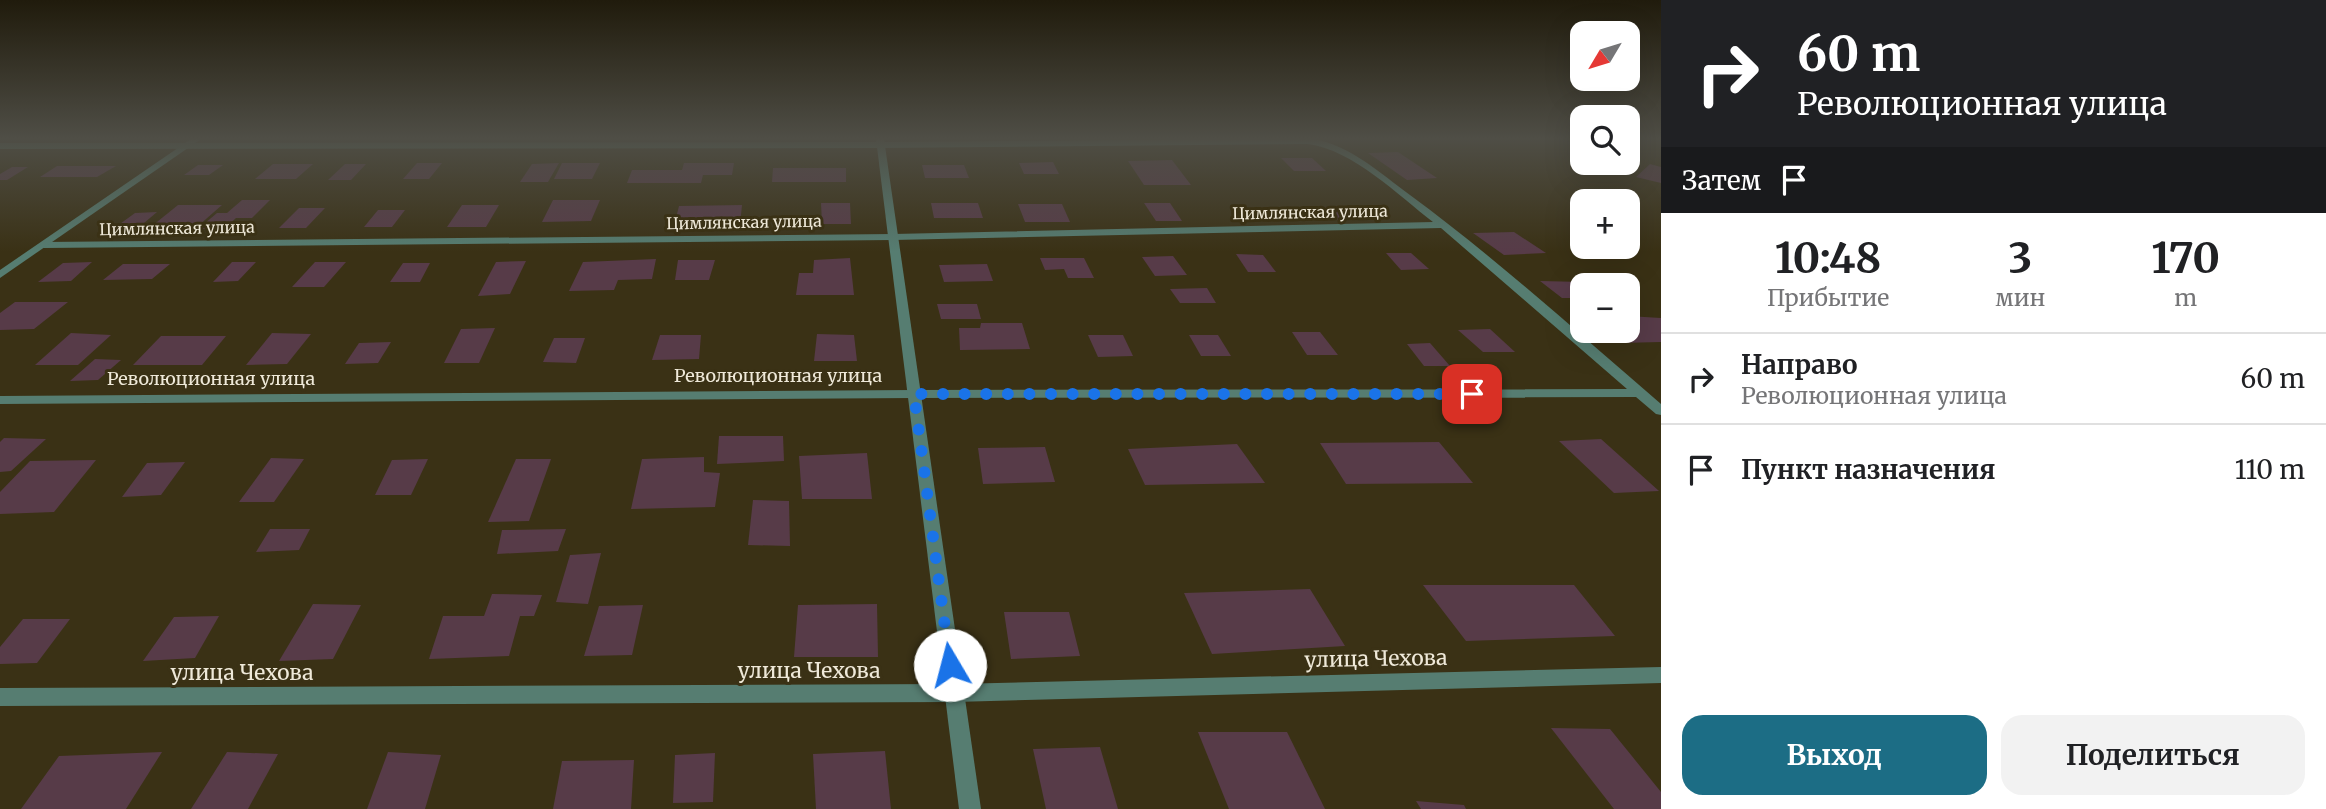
<!DOCTYPE html>
<html lang="ru">
<meta charset="utf-8">
<style>
body{margin:0;font-family:Merriweather,serif;background:#f2f2f2;color:#202124;height:100vh;display:flex;flex-direction:column;font-size:26px;white-space:nowrap}
*{box-sizing:border-box;margin:0}
p{font-size:23px;color:#757577}
.icon{flex:none;width:38px;height:38px;fill:none;stroke:currentColor;stroke-width:2;stroke-linecap:round;stroke-linejoin:round}
.map{position:relative;flex:1;overflow:hidden}
.details{display:flex;flex-direction:column;background:#fff;width:665px}
.details>*{flex:none}
.top-card{background:#202124;color:#fff;overflow:hidden}
.needle{width:46px;rotate:232deg}
.buttons{position:absolute;left:1570px;top:21px;display:grid;gap:14px}
.buttons a{display:grid;place-items:center;width:70px;height:70px;border-radius:14px;background:#fff;box-shadow:0 7px 28px #0002;font-size:35px}
.pin{position:absolute;display:grid;place-items:center;width:60px;height:60px;color:#fff;margin:-30px;border-radius:14px;box-shadow:0 4px 10px #0006}
.me{position:absolute;width:77px;margin:-38px;rotate:352deg;stroke-linejoin:round;filter:drop-shadow(0 0 5px #0008)}
.turn{display:flex;align-items:center;gap:24px;height:147px;padding:0 21px;font-size:32px}
.turn .icon{width:91px;height:91px;stroke-width:2.5}
.turn b{display:block;font-size:49px;line-height:60px}
.then{display:flex;align-items:center;height:66px;padding:0 21px;background:#0003;gap:14px;font-size:26px}
.eta{display:flex;justify-content:space-evenly;align-items:center;height:119px;text-align:center}
.eta b{font-size:42px;font-weight:700;line-height:49px}
.primary-button{display:flex;gap:14px;margin-top:auto;padding:14px 21px}
.primary-button a{flex:1;height:80px;border-radius:21px;background:#1c6d85;color:#fff;font-size:28px;font-weight:700;line-height:80px;text-align:center}
.primary-button a+a{background:#f2f2f2;color:#202124}
ul{padding:0;list-style:none}
li{display:flex;align-items:center;gap:21px;height:91px;padding:0 21px;border-top:2px solid #e0e0e0}
li div{flex:1}
li b{display:block;font-size:26px}
li em{font-style:normal}
main{display:flex;flex:1;min-height:0}
.map>svg:first-child{display:block}
</style>
<main>
<div class="map">
<svg width="1661" height="809" viewBox="0 0 1661 809">
<rect width="100%" height="100%" fill="#3a3115"/>
<g fill="#573b48">
<path d="M1398,152L1437,178L1407,180L1368,153Z"/>
<path d="M1281,158H1312L1326,171H1294Z"/>
<path d="M1172,160L1191,185H1144L1128,161Z"/>
<path d="M1053,162L1059,174H1024L1019,163Z"/>
<path d="M417,163H442L429,179H403Z"/>
<path d="M559,163L548,182H520L532,164Z"/>
<path d="M562,163H600L592,179H554Z"/>
<path d="M684,163H734L732,175H703L701,183H627L632,170H682Z"/>
<path d="M273,164H313L296,179H255Z"/>
<path d="M345,164H366L351,180H328Z"/>
<path d="M1650,164L1661,167V183L1636,177Z"/>
<path d="M198,165H223L209,175H184Z"/>
<path d="M922,165H964L969,178H925Z"/>
<path d="M57,166H116L97,177H40Z"/>
<path d="M12,167H28L7,180H0V174Z"/>
<path d="M773,168H846V182H772Z"/>
<path d="M242,200H270L252,218H236L224,229H198L217,213H227Z"/>
<path d="M553,200H600L591,221L542,222Z"/>
<path d="M821,203H850L851,224H822Z"/>
<path d="M931,203H978L983,218H934Z"/>
<path d="M1144,203H1170L1182,221H1156Z"/>
<path d="M1018,204H1062L1070,222H1025Z"/>
<path d="M178,205H222L198,226H152Z"/>
<path d="M462,205H499L486,227H447Z"/>
<path d="M742,205L740,225L674,226L679,206Z"/>
<path d="M1364,206L1378,220H1336L1323,207Z"/>
<path d="M299,208H325L306,228H279Z"/>
<path d="M378,210H405L392,227H364Z"/>
<path d="M157,212L137,229H113L135,213Z"/>
<path d="M1514,232L1546,253L1504,255L1473,233Z"/>
<path d="M1386,253H1411L1429,269L1401,270Z"/>
<path d="M1236,254L1263,255L1276,272H1248Z"/>
<path d="M1173,256L1187,275L1155,276L1142,257Z"/>
<path d="M850,258L854,295H796L799,273H813L814,260Z"/>
<path d="M1040,258H1084L1094,278H1068L1064,269L1045,270Z"/>
<path d="M656,259L652,279L618,280L614,290L569,291L583,262Z"/>
<path d="M678,260H715L709,280H675Z"/>
<path d="M526,261L510,294L478,296L496,262Z"/>
<path d="M92,262L71,281L38,282L63,263Z"/>
<path d="M232,262H256L238,281L213,282Z"/>
<path d="M315,262H346L324,287H292Z"/>
<path d="M403,263H430L420,282H390Z"/>
<path d="M123,264H170L152,279L103,280Z"/>
<path d="M987,264L993,281L944,282L939,265Z"/>
<path d="M1540,281L1584,282L1589,285H1582V298H1562Z"/>
<path d="M1207,288L1216,303H1180L1170,289Z"/>
<path d="M15,302H68L34,329L0,330V313Z"/>
<path d="M937,304H977L981,319H941Z"/>
<path d="M1628,316L1661,318V342L1620,343L1605,331H1628Z"/>
<path d="M981,323H1022L1030,349L960,350L959,328H980Z"/>
<path d="M495,328L479,363H444L461,329Z"/>
<path d="M1490,329L1515,352H1483L1458,330Z"/>
<path d="M1292,332H1320L1338,355H1307Z"/>
<path d="M71,333L111,335L78,365H35Z"/>
<path d="M272,333L311,334L287,364L246,365Z"/>
<path d="M817,334L854,335L857,361H814Z"/>
<path d="M660,335H701L699,359L652,360Z"/>
<path d="M1088,335H1123L1133,356L1098,357Z"/>
<path d="M1189,335H1218L1231,356H1201Z"/>
<path d="M161,336H226L202,365H133Z"/>
<path d="M554,338H585L576,363L543,362Z"/>
<path d="M391,342L378,363L345,364L359,343Z"/>
<path d="M1430,343L1450,366H1424L1407,344Z"/>
<path d="M95,359L121,360L98,380L70,381Z"/>
<path d="M719,436H783L784,461L717,464Z"/>
<path d="M4,438L46,439L11,471L0,472V442Z"/>
<path d="M1601,439L1659,491L1614,493L1559,441Z"/>
<path d="M1439,442L1473,483L1346,484L1320,443Z"/>
<path d="M1237,444L1265,483L1145,485L1128,449Z"/>
<path d="M1045,447L1055,482L983,484L978,448Z"/>
<path d="M867,453L872,499H802L799,456Z"/>
<path d="M704,457V472L720,473L715,507L631,509L642,459Z"/>
<path d="M271,458L304,459L274,502H239Z"/>
<path d="M428,459L411,495H375L392,460Z"/>
<path d="M516,459H551L529,521L488,522Z"/>
<path d="M96,460L54,512L0,514V492L30,461Z"/>
<path d="M185,462L161,495L122,497L147,463Z"/>
<path d="M753,500L789,501L790,546L748,545Z"/>
<path d="M270,529H310L299,550L256,552Z"/>
<path d="M566,529L558,551L497,554L502,530Z"/>
<path d="M601,553L588,604L556,602L570,555Z"/>
<path d="M1423,585H1574L1615,636L1466,641Z"/>
<path d="M1310,589L1345,646L1212,654L1184,593Z"/>
<path d="M492,594L542,595L534,616H520L509,656L429,659L443,616H484Z"/>
<path d="M313,604L361,605L333,659L279,661Z"/>
<path d="M877,604L878,657H794L798,605Z"/>
<path d="M643,605L632,655L584,656L599,606Z"/>
<path d="M1004,612H1069L1080,656L1011,659Z"/>
<path d="M219,616L195,658L143,661L174,617Z"/>
<path d="M23,619H70L37,663L0,664V647Z"/>
<path d="M1551,728L1610,729L1661,792V809H1614Z"/>
<path d="M1198,732H1287L1325,809H1229Z"/>
<path d="M1100,747L1118,809H1046L1033,749Z"/>
<path d="M885,751L891,809H816L813,754Z"/>
<path d="M162,752L126,809H21L59,756Z"/>
<path d="M227,752L278,754L248,809H191Z"/>
<path d="M388,752L441,755L425,809H367Z"/>
<path d="M715,753L713,802L673,803L675,755Z"/>
<path d="M634,760L631,809H553L562,761Z"/>
<path d="M1416,801L1464,805L1466,809H1421Z"/>
</g>
<g fill="none" stroke-linecap="round" stroke-linejoin="round">
<g fill="#567d71" fill-rule="evenodd">
<path d="M1313,139C1350,145 1380,173 1410,195C1497,259 1578,333 1661,404V415L1656,414L1636,397L914,398L0,404V396L914,390L1627,389L1441,228L893,240L44,248L39,245L44,242L893,234L1433,222C1398,195 1353,150 1308,144L881,148L0,149V143L881,142Z"/>
<path d="M1661,667V683L954,702L0,706V688L954,684Z"/>
</g>
<g fill="#567d71" fill-rule="evenodd">
<path d="M191,139H201L0,278V270Z"/>
<path d="M876,139H884L981,809H959Z"/>
</g>
</g>
<linearGradient id="sky" x2="0" y2="1"><stop stop-color="#201b0c"/><stop offset="0.55" stop-color="#4f4e46"/><stop offset="1" stop-color="#4f4e46" stop-opacity="0"/></linearGradient>
<rect width="1661" height="252" fill="url(#sky)"/>
<g fill="none" stroke-linecap="round" stroke-linejoin="round">
<path stroke="#1a73e8" stroke-width="12" stroke-dasharray="0 21.6" d="M950,665L914,394H1472"/>
</g>
<g text-anchor="middle" stroke-width="6" stroke-linejoin="round" paint-order="stroke">
<g font-size="16" fill="#efe9d9" stroke="#3a3115">
<text transform="translate(1310 212) rotate(-1)" y="6">Цимлянская улица</text>
<text transform="translate(744 222) rotate(-1)" y="6">Цимлянская улица</text>
<text transform="translate(177 228) rotate(-1)" y="6">Цимлянская улица</text>
</g>
<g font-size="18" fill="#efe9d9" stroke="#3a3115">
<text x="778" y="382">Революционная улица</text>
<text x="211" y="385">Революционная улица</text>
</g>
<g font-size="21" fill="#efe9d9" stroke="#3a3115">
<text transform="translate(1376 659) rotate(-1)" y="7">улица Чехова</text>
<text x="809" y="678">улица Чехова</text>
<text x="242" y="680">улица Чехова</text>
</g>
</g>
</svg>
<div class="buttons">
<a><svg class="needle" viewBox="-14 -14 28 28"><path d="M0-13l5 13h-10z" fill="#e53935"/><path d="M0 13l5-13h-10z" fill="#757577"/></svg></a>
<a><svg class="icon" aria-label="search" viewBox="0 0 24 24"><circle cx="10" cy="10" r="6"/><path d="M15 15l6 6"/></svg></a>
<a>+</a>
<a>−</a>
</div>
<div class="pin" style="left:1472px;top:394px;background:#d93025"><svg class="icon" aria-label="arrive" viewBox="0 0 24 24"><path d="M6 21V4h12l-3 4 3 4H6"/></svg></div>
<svg class="me" style="left:950px;top:665px" viewBox="-20 -20 40 40"><circle r="19" fill="#fff"/><path d="M0-13L10 11 0 6-10 11z" fill="#1a73e8"/></svg>
</div>
<section class="details">
<div class="top-card">
<div class="turn"><svg class="icon" aria-label="right" viewBox="0 0 24 24"><path d="M7 20v-9h11M14 6l5 5-5 5"/></svg><div><b>60 m</b>Революционная улица</div></div>
<div class="then">Затем<svg class="icon" aria-label="arrive" viewBox="0 0 24 24"><path d="M6 21V4h12l-3 4 3 4H6"/></svg></div>
</div>
<div class="eta">
<div><b>10:48</b><p>Прибытие</p></div>
<div><b>3</b><p>мин</p></div>
<div><b>170</b><p>m</p></div>
</div>
<ul>
<li><svg class="icon" aria-label="right" viewBox="0 0 24 24"><path d="M7 20v-9h11M14 6l5 5-5 5"/></svg><div><b>Направо</b><p>Революционная улица</p></div><em>60 m</em></li>
<li><svg class="icon" aria-label="arrive" viewBox="0 0 24 24"><path d="M6 21V4h12l-3 4 3 4H6"/></svg><div><b>Пункт назначения</b></div><em>110 m</em></li>
</ul>
<div class="primary-button"><a>Выход</a><a>Поделиться</a></div>
</section>
</main>
